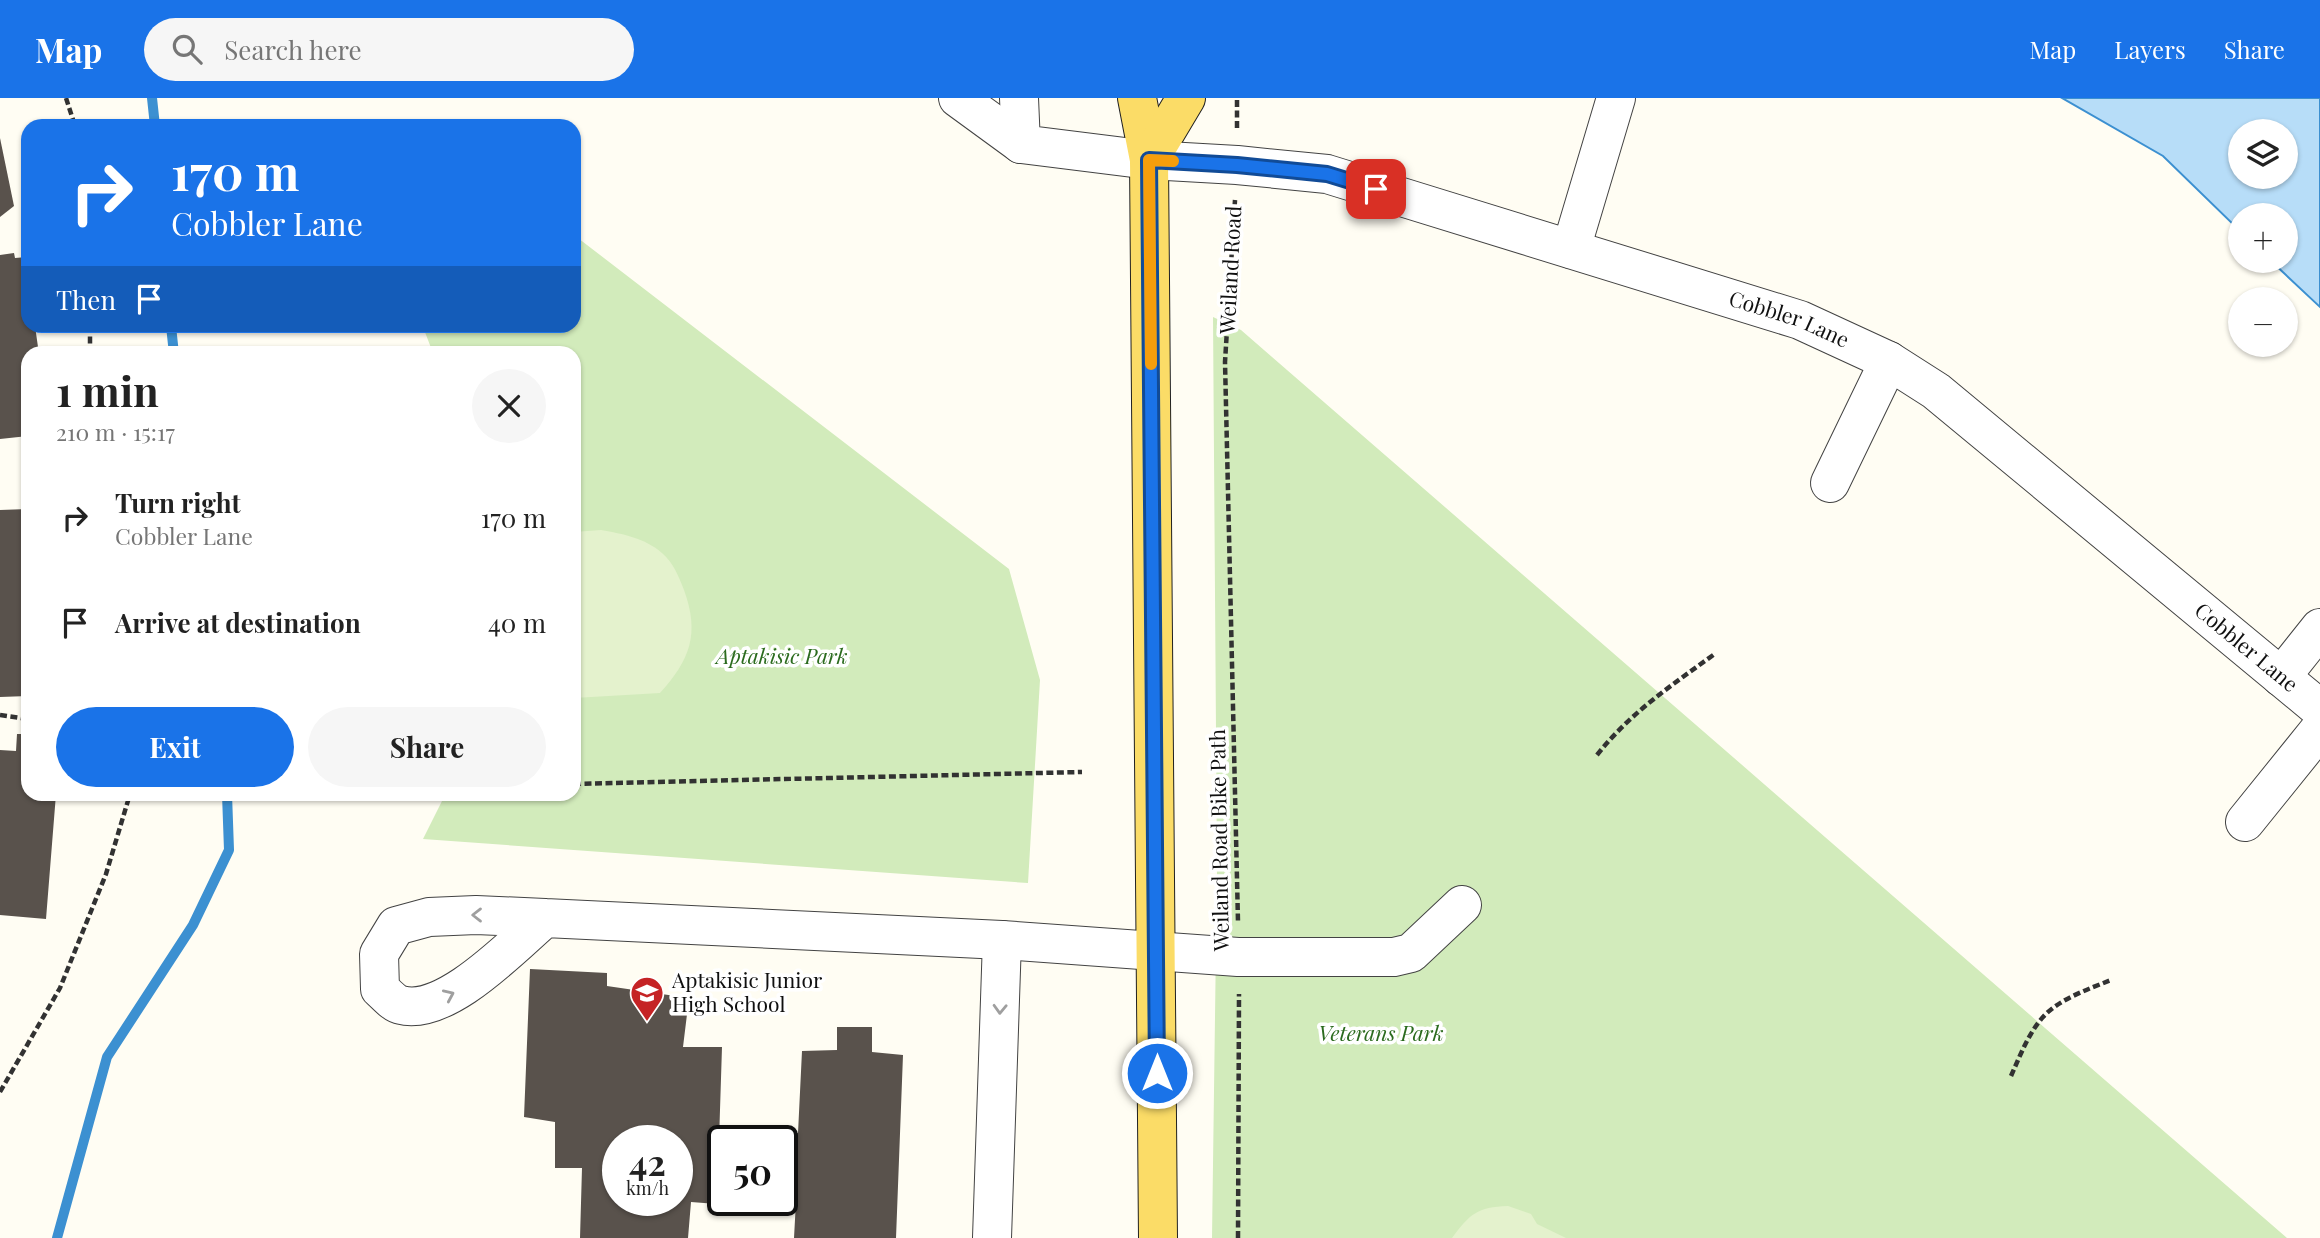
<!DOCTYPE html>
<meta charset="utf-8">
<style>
body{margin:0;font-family:"Playfair Display",serif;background:#f6f6f6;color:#222;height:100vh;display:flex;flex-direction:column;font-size:26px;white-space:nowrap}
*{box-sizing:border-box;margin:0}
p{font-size:23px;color:#767676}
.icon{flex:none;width:38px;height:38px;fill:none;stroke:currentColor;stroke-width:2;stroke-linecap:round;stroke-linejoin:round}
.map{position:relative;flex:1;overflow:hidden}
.panel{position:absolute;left:21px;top:248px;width:560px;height:455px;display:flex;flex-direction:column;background:#fff;border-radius:21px;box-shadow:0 2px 5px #0004}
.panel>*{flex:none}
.banner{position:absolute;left:21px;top:21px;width:560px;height:214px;border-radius:21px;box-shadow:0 2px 5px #0004;background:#1a73e8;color:#fff;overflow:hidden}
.tools{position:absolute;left:2228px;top:21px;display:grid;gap:14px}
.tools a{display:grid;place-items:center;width:70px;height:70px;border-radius:50%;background:#fff;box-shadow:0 2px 5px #0004;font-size:35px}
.speed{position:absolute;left:602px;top:1027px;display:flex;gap:14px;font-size:35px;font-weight:700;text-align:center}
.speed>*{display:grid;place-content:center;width:91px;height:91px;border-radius:50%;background:#fff;box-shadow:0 2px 5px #0004;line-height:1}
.speed small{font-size:18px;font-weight:400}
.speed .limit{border:4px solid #111;border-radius:10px;background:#fff;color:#111}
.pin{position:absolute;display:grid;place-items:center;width:60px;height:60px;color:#fff;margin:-30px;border-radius:14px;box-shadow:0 4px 10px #0006}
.me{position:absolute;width:77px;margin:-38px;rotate:0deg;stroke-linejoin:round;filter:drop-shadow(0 0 5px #0008)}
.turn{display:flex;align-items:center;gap:24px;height:147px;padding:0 35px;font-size:32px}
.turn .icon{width:91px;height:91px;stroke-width:2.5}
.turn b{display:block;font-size:49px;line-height:60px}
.then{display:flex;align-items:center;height:66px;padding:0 35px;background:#0003;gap:14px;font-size:26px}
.round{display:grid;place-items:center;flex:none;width:74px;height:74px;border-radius:37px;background:#f6f6f6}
.headline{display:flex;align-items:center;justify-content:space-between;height:119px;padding:0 35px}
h1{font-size:42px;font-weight:700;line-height:52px}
.action{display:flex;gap:14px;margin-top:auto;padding:14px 35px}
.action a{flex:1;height:80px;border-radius:42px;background:#1a73e8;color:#fff;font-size:28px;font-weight:700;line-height:80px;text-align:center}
.action a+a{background:#f6f6f6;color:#222}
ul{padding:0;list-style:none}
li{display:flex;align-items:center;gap:21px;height:105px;padding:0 35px}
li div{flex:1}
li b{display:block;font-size:26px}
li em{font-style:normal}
header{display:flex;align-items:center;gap:42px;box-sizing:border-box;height:98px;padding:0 35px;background:#1a73e8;color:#fff}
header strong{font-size:33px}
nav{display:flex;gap:38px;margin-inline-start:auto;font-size:24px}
.search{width:490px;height:63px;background:#f6f6f6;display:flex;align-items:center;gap:18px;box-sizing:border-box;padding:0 24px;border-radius:38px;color:#767676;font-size:26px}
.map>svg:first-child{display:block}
</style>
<header>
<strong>Map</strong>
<div class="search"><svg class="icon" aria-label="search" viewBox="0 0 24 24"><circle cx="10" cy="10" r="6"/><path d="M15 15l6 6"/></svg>Search here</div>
<nav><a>Map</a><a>Layers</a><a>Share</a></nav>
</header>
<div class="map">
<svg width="2320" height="1140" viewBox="0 0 2320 1140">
<rect width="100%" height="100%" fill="#fffdf3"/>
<g fill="#d2ebbb">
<path d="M574,137L1009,471L1040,582L1028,785L423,741L445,697L574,696V256L433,255L423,229V228H574Z"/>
<path d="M1213,219L1241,232L2287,1140H1212L1217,772Z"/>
</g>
<g fill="#e4f2cd">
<path d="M601,432C623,436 645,440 662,455C673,464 679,479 684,492C700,536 690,562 660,595L574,600V434Z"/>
<path d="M1508,1108L1531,1116L1537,1126L1566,1140H1452C1470,1116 1477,1109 1508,1108Z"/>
</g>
<path fill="#b7ddf8" stroke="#3c90d1" stroke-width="2" fill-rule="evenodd" d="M2062,0H2320V209L2271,163H2286V117H2240V133L2163,58ZM2240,33H2286V79H2240Z"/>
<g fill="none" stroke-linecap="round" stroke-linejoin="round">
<g stroke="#3c90d1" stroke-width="10">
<path d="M152,0L155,28"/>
<path d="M171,228L174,256"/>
<path d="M57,1140L107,959L193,827L229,752L227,696"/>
</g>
</g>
<g fill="#59524c" fill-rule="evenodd">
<path d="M0,40L14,108L0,119Z"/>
<path d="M14,155L15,160L27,159L28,228H35L39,256H28V338L0,341V157Z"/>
<path d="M28,411V598L0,599V412Z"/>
<path d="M17,636H28V696H56L46,821L0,817V652L16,653Z"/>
<path d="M530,871L607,875V888L689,900L683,949H722L717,1106L691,1104L688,1140H580L582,1070H555V1024L524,1019ZM618,1043H677V1102H618Z"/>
<path d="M837,929H872V954L903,957L896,1140H794L796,1103H782V1043H764V1034L798,1035L802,953L837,952Z"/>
</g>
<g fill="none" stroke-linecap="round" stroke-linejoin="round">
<defs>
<g id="minor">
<path d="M958,0L1021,46"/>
<path id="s1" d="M1019,0L1021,46L1149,62L1237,67L1327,76L1800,222L1889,263L1936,293L2320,611"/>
<path d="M1571,151L1616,0"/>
<path d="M1830,385L1889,263"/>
<path d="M2281,579L2320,530"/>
<path d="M2245,724L2320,631"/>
<path d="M545,820C513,847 446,919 401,907C394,906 386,896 380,891L379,856L396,828L429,819L476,817L545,820L1002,842L1238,859H1394L1411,855L1462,807"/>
<path d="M992,1140L1002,842"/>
</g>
<g id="major">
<path d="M1137,0L1149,62L1158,1140"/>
<path d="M1149,62L1186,0"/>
</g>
</defs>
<use href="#minor" stroke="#434343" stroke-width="40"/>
<use href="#major" stroke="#212121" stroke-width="40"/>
<g stroke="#323232" stroke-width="4.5" stroke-dasharray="7 3.5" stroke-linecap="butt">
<path d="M66,0L75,28"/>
<path d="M1237,30V0"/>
<path d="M1235,102L1225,264L1238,824"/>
<path d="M90,256V228"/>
<path d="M0,617L28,621"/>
<path d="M1597,657C1631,614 1672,587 1716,555"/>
<path d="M574,686L1082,674"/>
<path d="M2011,978C2020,958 2028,936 2043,919C2059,901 2089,891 2111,882"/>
<path d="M0,994L60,890L106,776L130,696"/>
<path d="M1238,1140L1239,896"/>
</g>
<use href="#minor" stroke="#fff" stroke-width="38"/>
<use href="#major" stroke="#fbdc67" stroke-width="38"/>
</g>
<defs><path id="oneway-chevron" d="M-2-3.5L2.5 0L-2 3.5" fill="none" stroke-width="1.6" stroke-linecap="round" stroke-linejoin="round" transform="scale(1.75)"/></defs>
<g stroke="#9f9f9f">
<use href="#oneway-chevron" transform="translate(477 817) rotate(-180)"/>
<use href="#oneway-chevron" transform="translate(449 897) rotate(-24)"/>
<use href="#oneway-chevron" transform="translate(1000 911) rotate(92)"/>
</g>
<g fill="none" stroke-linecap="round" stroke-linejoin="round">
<defs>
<path id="route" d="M1157,975L1149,62L1237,67L1327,76L1376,91"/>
</defs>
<use href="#route" stroke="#114b97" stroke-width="18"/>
<use href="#route" stroke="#1a73e8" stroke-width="12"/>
<path stroke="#f59e0b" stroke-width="12" d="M1151,266L1149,62L1173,63"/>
</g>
<defs>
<symbol id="school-pin" viewBox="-11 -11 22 30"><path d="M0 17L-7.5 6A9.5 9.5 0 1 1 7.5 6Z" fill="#c52325" stroke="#fff"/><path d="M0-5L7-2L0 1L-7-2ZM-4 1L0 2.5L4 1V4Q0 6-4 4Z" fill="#fff"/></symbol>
</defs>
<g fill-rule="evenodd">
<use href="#school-pin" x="628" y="876" width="38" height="52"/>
</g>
<g text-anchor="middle" stroke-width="7" stroke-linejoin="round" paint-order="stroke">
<g font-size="21" fill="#101010" stroke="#fff">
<text transform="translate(1231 172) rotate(-87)" y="7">Weiland Road</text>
<text dy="7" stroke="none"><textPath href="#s1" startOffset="838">Cobbler Lane</textPath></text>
<text dy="7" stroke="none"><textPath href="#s1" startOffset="1405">Cobbler Lane</textPath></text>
<text transform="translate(1220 742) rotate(-91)" y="7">Weiland Road Bike Path</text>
</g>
<g font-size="21" font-style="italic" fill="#2b6b1e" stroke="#fff">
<text x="782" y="566">Aptakisic Park</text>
<text x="1381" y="943">Veterans Park</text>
</g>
<g font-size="21" fill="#101010" stroke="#fff" text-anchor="start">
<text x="672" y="890">Aptakisic Junior<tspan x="672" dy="24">High School</tspan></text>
</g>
</g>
</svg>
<div class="tools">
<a><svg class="icon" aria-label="layers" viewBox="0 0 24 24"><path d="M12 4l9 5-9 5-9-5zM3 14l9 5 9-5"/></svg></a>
<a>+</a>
<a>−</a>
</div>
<div class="speed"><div>42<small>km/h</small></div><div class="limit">50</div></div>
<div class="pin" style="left:1376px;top:91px;background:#d93025"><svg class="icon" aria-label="arrive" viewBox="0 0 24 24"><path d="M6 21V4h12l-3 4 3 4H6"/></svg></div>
<svg class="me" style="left:1157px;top:975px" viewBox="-20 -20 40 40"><circle r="17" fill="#1a73e8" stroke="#fff" stroke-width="3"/><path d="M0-11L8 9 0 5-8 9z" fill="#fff"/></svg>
<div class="banner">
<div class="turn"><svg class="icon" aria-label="right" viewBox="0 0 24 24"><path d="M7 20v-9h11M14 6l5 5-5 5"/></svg><div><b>170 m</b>Cobbler Lane</div></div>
<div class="then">Then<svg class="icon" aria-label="arrive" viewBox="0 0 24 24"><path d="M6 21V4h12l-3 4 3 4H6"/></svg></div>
</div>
<section class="panel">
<div class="headline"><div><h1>1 min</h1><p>210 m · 15:17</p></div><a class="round"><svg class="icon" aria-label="close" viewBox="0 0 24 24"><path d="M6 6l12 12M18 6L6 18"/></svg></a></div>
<ul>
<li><svg class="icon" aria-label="right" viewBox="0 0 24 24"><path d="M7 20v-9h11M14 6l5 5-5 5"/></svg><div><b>Turn right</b><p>Cobbler Lane</p></div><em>170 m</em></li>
<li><svg class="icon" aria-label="arrive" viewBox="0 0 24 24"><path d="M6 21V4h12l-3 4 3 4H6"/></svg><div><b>Arrive at destination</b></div><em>40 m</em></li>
</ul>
<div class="action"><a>Exit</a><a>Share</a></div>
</section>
</div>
